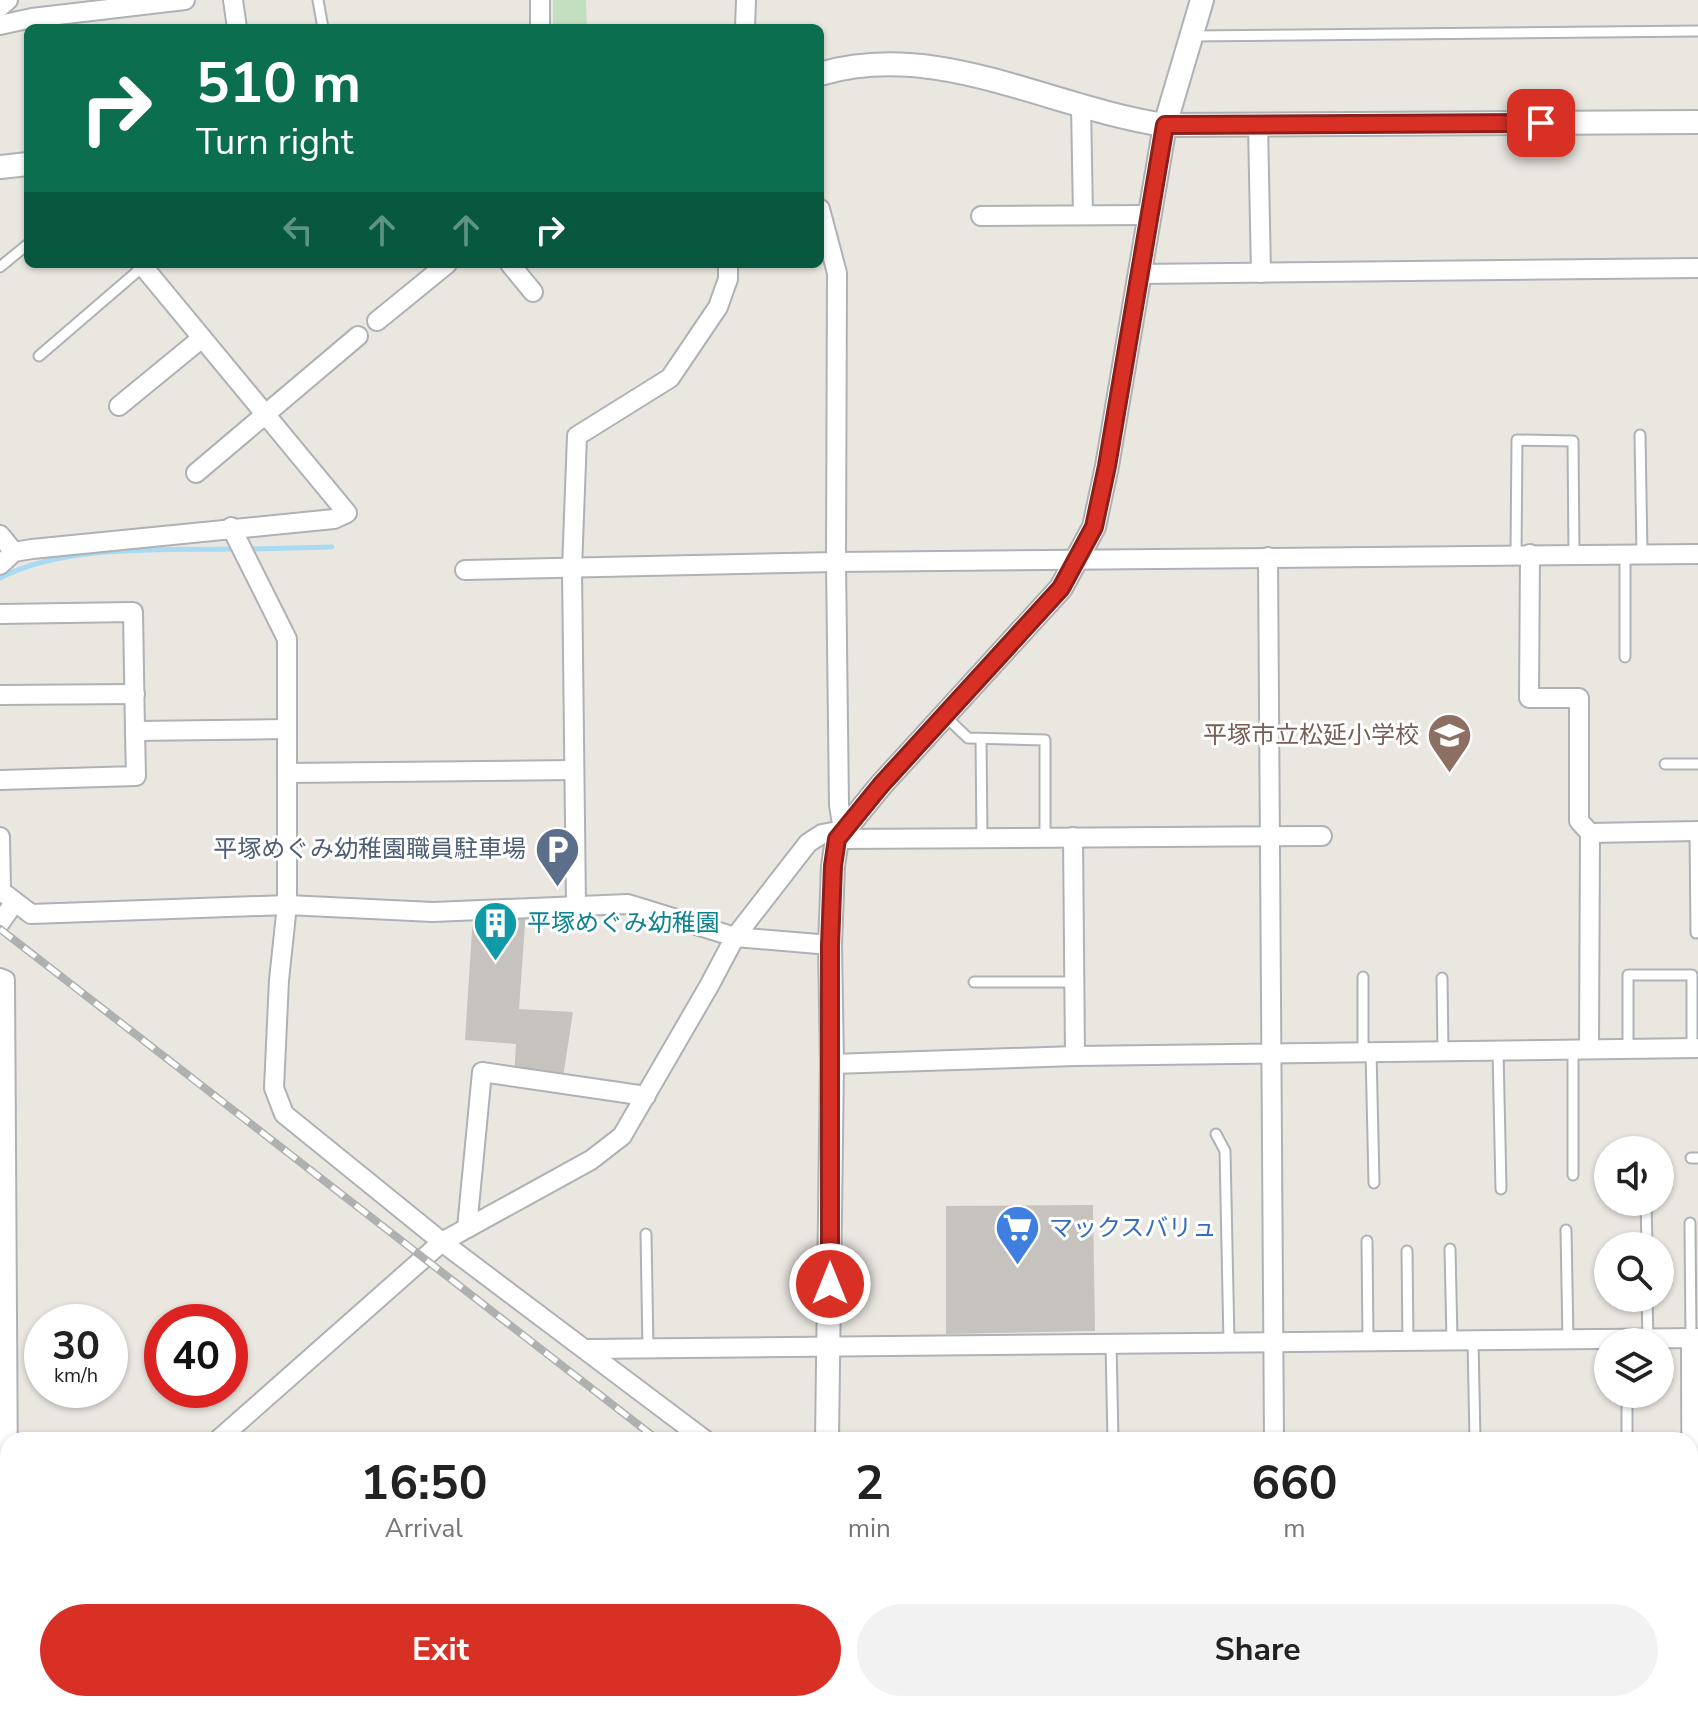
<!DOCTYPE html>
<meta charset="utf-8">
<style>
body{margin:0;font-family:"Nunito Sans","Noto Sans JP",sans-serif;background:#f2f2f2;color:#222;height:100vh;display:flex;flex-direction:column;font-size:30px;white-space:nowrap}
*{box-sizing:border-box;margin:0}
p{font-size:26px;color:#767676}
.icon{flex:none;width:44px;height:44px;fill:none;stroke:currentColor;stroke-width:2;stroke-linecap:round;stroke-linejoin:round}
.map{position:relative;flex:1;overflow:hidden}
.sheet{position:absolute;left:0px;top:1432px;width:1698px;height:280px;display:flex;flex-direction:column;background:#fff;border-radius:24px 24px 0 0;box-shadow:0 2px 6px #0004}
.sheet>*{flex:none}
.top-card{position:absolute;left:24px;top:24px;width:800px;height:244px;border-radius:12px;box-shadow:0 2px 6px #0004;background:#0b6e4f;color:#fff;overflow:hidden}
.fabs{position:absolute;left:1594px;top:1136px;display:grid;gap:16px}
.fabs a{display:grid;place-items:center;width:80px;height:80px;border-radius:50%;background:#fff;box-shadow:0 2px 6px #0004;font-size:40px}
.speed{position:absolute;left:24px;top:1304px;display:flex;gap:16px;font-size:40px;font-weight:700;text-align:center}
.speed>*{display:grid;place-content:center;width:104px;height:104px;border-radius:50%;background:#fff;box-shadow:0 2px 6px #0004;line-height:1}
.speed small{font-size:20px;font-weight:400}
.speed .limit{border:12px solid #d22;background:#fff;color:#111}
.pin{position:absolute;display:grid;place-items:center;width:68px;height:68px;color:#fff;margin:-34px;border-radius:16px;box-shadow:0 4px 12px #0006}
.me{position:absolute;width:88px;margin:-44px;rotate:0deg;stroke-linejoin:round;filter:drop-shadow(0 0 6px #0008)}
.turn{display:flex;align-items:center;gap:28px;height:168px;padding:0 40px;font-size:36px}
.turn .icon{width:104px;height:104px;stroke-width:2.5}
.turn b{display:block;font-size:56px;line-height:68px}
.lanes{display:flex;align-items:center;height:76px;padding:0 40px;background:#0003;justify-content:center;gap:40px;direction:ltr}
.lanes .off{opacity:.35}
.eta{display:flex;justify-content:space-evenly;align-items:center;height:136px;text-align:center}
.eta b{font-size:48px;font-weight:700;line-height:56px}
.button{display:flex;gap:16px;margin-top:auto;padding:16px 40px}
.button a{flex:1;height:92px;border-radius:48px;background:#d93025;color:#fff;font-size:32px;font-weight:700;line-height:92px;text-align:center}
.button a+a{background:#f2f2f2;color:#222}
.map>svg:first-child{display:block}
</style>
<div class="map">
<svg width="1698" height="1712" viewBox="0 0 1698 1712">
<rect width="100%" height="100%" fill="#eae7e1"/>
<path fill="#c3dfc0" d="M553,0H586L587,28H553Z"/>
<g fill="none" stroke-linecap="round" stroke-linejoin="round">
<g stroke="#a8daf3" stroke-width="5">
<path d="M249,549L332,547"/>
<path d="M0,578C64,544 167,550 239,549"/>
</g>
</g>
<g fill="#c6c2bd">
<path d="M526,910L519,1009L573,1012L562,1084L514,1077L516,1044L465,1040L473,915Z"/>
<path d="M1093,1205L1095,1331L946,1334V1206Z"/>
</g>
<g fill="none" stroke-linecap="round" stroke-linejoin="round">
<defs>
<g id="service">
<path d="M318,0L323,28"/>
<path d="M1191,36L1698,31"/>
<path d="M0,267L28,244"/>
<path d="M39,356L146,264"/>
<path d="M1640,435L1642,554"/>
<path d="M1516,554L1517,440L1573,441L1574,554"/>
<path d="M1625,657V554"/>
<path d="M946,717L968,738L1045,740V837"/>
<path d="M981,739L982,838"/>
<path d="M1665,764H1698"/>
<path d="M1695,831L1696,933"/>
<path d="M1363,977V1052"/>
<path d="M1442,978L1443,1051"/>
<path d="M974,982H1074"/>
<path d="M1573,1049V1175"/>
<path d="M1628,1049V975H1692V1048"/>
<path d="M1498,1050L1501,1189"/>
<path d="M1371,1052L1374,1183"/>
<path d="M1216,1134L1225,1151L1229,1342"/>
<path d="M1691,1158H1698"/>
<path d="M1646,1202L1647,1246"/>
<path d="M1690,1223L1691,1338"/>
<path d="M1566,1230L1568,1339"/>
<path d="M646,1234L648,1348"/>
<path d="M1367,1241L1368,1341"/>
<path d="M1450,1249L1452,1340"/>
<path d="M1407,1251L1408,1341"/>
<path d="M1647,1298L1648,1338"/>
<path d="M1473,1340L1475,1440"/>
<path d="M1111,1344L1113,1440"/>
<path d="M1627,1440V1394"/>
<path d="M1202,1704V1712"/>
<path d="M1404,1704V1712"/>
</g>
<g id="minor">
<path d="M233,0L237,28"/>
<path d="M0,7L8,0"/>
<path d="M0,25L32,18L185,0"/>
<path d="M540,28V0"/>
<path d="M745,28L746,0"/>
<path d="M1081,106L1083,215"/>
<path d="M1258,125L1261,273"/>
<path d="M981,216L1149,215"/>
<path d="M510,264L533,292"/>
<path d="M1140,274L1698,268"/>
<path d="M377,321L447,264"/>
<path d="M119,406L202,338"/>
<path d="M196,473L358,336"/>
<path d="M231,527L287,639V905L279,980L274,1088L284,1114L442,1242L705,1440"/>
<path d="M0,535L14,552"/>
<path d="M1530,554L1529,698H1579V821L1590,833L1589,1049"/>
<path d="M1268,557L1274,1440"/>
<path d="M0,565L14,552L32,549L334,519L347,513L141,264"/>
<path d="M465,570L836,562L1698,554"/>
<path d="M0,614L133,612L135,731L287,729"/>
<path d="M0,695L135,694"/>
<path d="M287,773L574,770"/>
<path d="M0,780L136,776L135,731"/>
<path d="M1590,833L1698,831"/>
<path d="M0,837L1,891L31,914L287,905L433,912L628,904L735,937L830,945"/>
<path d="M1073,837L1075,1056"/>
<path d="M837,839L1322,836"/>
<path d="M576,906L572,569L577,436L670,378L718,307L728,279V264"/>
<path d="M0,923L14,903"/>
<path d="M0,978L5,980L8,1481"/>
<path d="M832,1064L1075,1056L1698,1048"/>
<path d="M467,1228L482,1072L646,1096"/>
<path d="M1691,1338L1692,1712"/>
<path d="M587,1349L1698,1338"/>
<path d="M218,1440L442,1242L591,1160L622,1136L709,986L735,937L808,843L822,834L843,830L839,805L836,562L837,273L820,209"/>
<path d="M0,1634L8,1627"/>
<path d="M940,1704L951,1712"/>
<path d="M1277,1704L1278,1712"/>
</g>
<g id="tertiary">
<path d="M820,74C938,39 1049,108 1165,125L1698,122"/>
<path d="M0,167L28,164"/>
<path d="M827,1440L832,1064L830,945L833,866L837,839L881,785L1061,588L1094,527L1107,466L1165,125L1202,0"/>
<path d="M822,1712V1704"/>
</g>
</defs>
<use href="#service" stroke="#aeb2b5" stroke-width="13"/>
<use href="#minor" stroke="#aeb2b5" stroke-width="22"/>
<use href="#tertiary" stroke="#aeb2b5" stroke-width="26"/>
<use href="#service" stroke="#fff" stroke-width="9"/>
<use href="#minor" stroke="#fff" stroke-width="18"/>
<use href="#tertiary" stroke="#fff" stroke-width="22"/>
<defs>
<g id="rail">
<path d="M0,929L658,1440"/>
<path d="M982,1704L993,1712"/>
<path d="M999,1704L1009,1712"/>
</g>
</defs>
<use href="#rail" stroke="#afb0b0" stroke-width="8"/>
<use href="#rail" stroke="#fff" stroke-width="5" stroke-dasharray="15" stroke-linecap="butt"/>
</g>
<g fill="none" stroke-linecap="round" stroke-linejoin="round">
<defs>
<path id="route" d="M830,1284V945L833,866L837,839L881,785L1061,588L1094,527L1107,466L1165,125L1541,123"/>
</defs>
<use href="#route" stroke="#8d1f18" stroke-width="20"/>
<use href="#route" stroke="#d93025" stroke-width="14"/>
</g>
<defs>
<symbol id="school-pin" viewBox="-11 -11 22 30"><path d="M0 17L-7.5 6A9.5 9.5 0 1 1 7.5 6Z" fill="#8d6e63" stroke="#fff"/><path d="M0-5L7-2L0 1L-7-2ZM-4 1L0 2.5L4 1V4Q0 6-4 4Z" fill="#fff"/></symbol>
<symbol id="parking-pin" viewBox="-11 -11 22 30"><path d="M0 17L-7.5 6A9.5 9.5 0 1 1 7.5 6Z" fill="#5c6f8a" stroke="#fff"/><path d="M-3.5-5.5H1a3.5 3.5 0 0 1 0 7H-1V5.5H-3.5ZM-1-3.4V-.6H.8a1.4 1.4 0 0 0 0-2.8Z" fill="#fff"/></symbol>
<symbol id="building-pin" viewBox="-11 -11 22 30"><path d="M0 17L-7.5 6A9.5 9.5 0 1 1 7.5 6Z" fill="#0f9aa8" stroke="#fff"/><path d="M-4-6H4V6H1V3H-1V6H-4ZM-2.5-4.3h1.7v1.8h-1.7ZM.8-4.3h1.7v1.8H.8ZM-2.5-1h1.7V.8h-1.7ZM.8-1h1.7V.8H.8Z" fill="#fff"/></symbol>
<symbol id="supermarket-pin" viewBox="-11 -11 22 30"><path d="M0 17L-7.5 6A9.5 9.5 0 1 1 7.5 6Z" fill="#3f7fe0" stroke="#fff"/><path d="M-6-5.5h2.5l.6 2H6L4.5 2H-2.5L-4.4-4H-6ZM-1.5 3.2a1.3 1.3 0 1 0 .1 0ZM3 3.2a1.3 1.3 0 1 0 .1 0Z" fill="#fff"/></symbol>
</defs>
<g fill-rule="evenodd">
<use href="#school-pin" x="1424" y="710" width="51" height="69"/>
<use href="#parking-pin" x="532" y="824" width="51" height="69"/>
<use href="#building-pin" x="470" y="898" width="51" height="69"/>
<use href="#supermarket-pin" x="992" y="1202" width="51" height="69"/>
</g>
<g text-anchor="middle" stroke-width="6" stroke-linejoin="round" paint-order="stroke">
<g font-size="24" fill="#785e54" stroke="#fff" text-anchor="end">
<text x="1419" y="743">平塚市立松延小学校</text>
</g>
<g font-size="24" fill="#4e5e75" stroke="#fff" text-anchor="end">
<text x="526" y="857">平塚めぐみ幼稚園職員駐車場</text>
</g>
<g font-size="24" fill="#0d838f" stroke="#fff" text-anchor="start">
<text x="527" y="931">平塚めぐみ幼稚園</text>
</g>
<g font-size="24" fill="#366cbe" stroke="#fff" text-anchor="start">
<text x="1049" y="1236">マックスバリュ</text>
</g>
</g>
</svg>
<div class="fabs">
<a><svg class="icon" aria-label="sound" viewBox="0 0 24 24"><path d="M4 9h4l5-4v14l-5-4H4zM17 9q2 3 0 6"/></svg></a>
<a><svg class="icon" aria-label="search" viewBox="0 0 24 24"><circle cx="10" cy="10" r="6"/><path d="M15 15l6 6"/></svg></a>
<a><svg class="icon" aria-label="layers" viewBox="0 0 24 24"><path d="M12 4l9 5-9 5-9-5zM3 14l9 5 9-5"/></svg></a>
</div>
<div class="speed"><div>30<small>km/h</small></div><div class="limit">40</div></div>
<div class="pin" style="left:1541px;top:123px;background:#d93025"><svg class="icon" aria-label="arrive" viewBox="0 0 24 24"><path d="M6 21V4h12l-3 4 3 4H6"/></svg></div>
<svg class="me" style="left:830px;top:1284px" viewBox="-20 -20 40 40"><circle r="17" fill="#d93025" stroke="#fff" stroke-width="3"/><path d="M0-11L8 9 0 5-8 9z" fill="#fff"/></svg>
<div class="top-card">
<div class="turn"><svg class="icon" aria-label="right" viewBox="0 0 24 24"><path d="M7 20v-9h11M14 6l5 5-5 5"/></svg><div><b>510 m</b>Turn right</div></div>
<div class="lanes"><svg class="icon off" aria-label="left" viewBox="0 0 24 24"><path d="M17 20v-9H6M10 6l-5 5 5 5"/></svg><svg class="icon off" aria-label="ahead" viewBox="0 0 24 24"><path d="M12 20V5M6 11l6-6 6 6"/></svg><svg class="icon off" aria-label="ahead" viewBox="0 0 24 24"><path d="M12 20V5M6 11l6-6 6 6"/></svg><svg class="icon" aria-label="right" viewBox="0 0 24 24"><path d="M7 20v-9h11M14 6l5 5-5 5"/></svg></div>
</div>
<section class="sheet">
<div class="eta">
<div><b>16:50</b><p>Arrival</p></div>
<div><b>2</b><p>min</p></div>
<div><b>660</b><p>m</p></div>
</div>
<div class="button"><a>Exit</a><a>Share</a></div>
</section>
</div>
